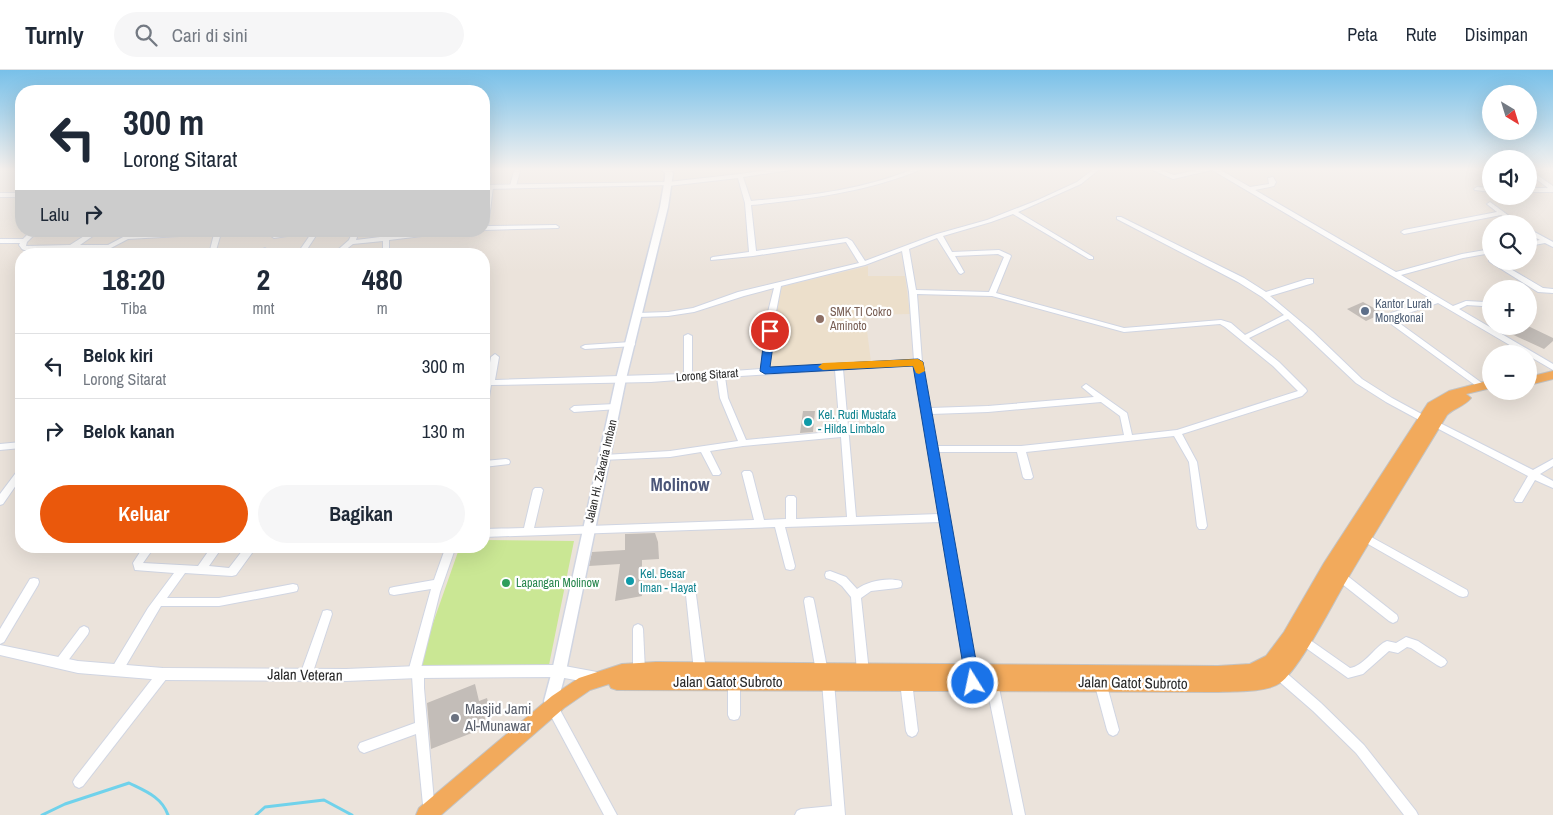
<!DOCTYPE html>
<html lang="id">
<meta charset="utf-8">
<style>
body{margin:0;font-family:"Archivo Narrow",sans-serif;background:#f6f6f7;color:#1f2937;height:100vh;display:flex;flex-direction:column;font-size:19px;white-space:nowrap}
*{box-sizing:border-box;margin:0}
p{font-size:16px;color:#747a83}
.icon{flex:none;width:28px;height:28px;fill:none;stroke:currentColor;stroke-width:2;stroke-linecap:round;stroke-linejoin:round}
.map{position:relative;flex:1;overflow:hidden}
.panel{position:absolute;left:15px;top:178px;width:475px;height:305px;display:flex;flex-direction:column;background:#fff;border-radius:20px;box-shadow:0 5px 20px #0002}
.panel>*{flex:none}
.banner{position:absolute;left:15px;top:15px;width:475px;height:152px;border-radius:20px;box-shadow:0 5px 20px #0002;background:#fff;color:#1f2937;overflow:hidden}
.needle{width:32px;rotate:142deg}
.controls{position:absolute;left:1482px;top:15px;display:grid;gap:10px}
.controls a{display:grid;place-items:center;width:55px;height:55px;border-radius:50%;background:#fff;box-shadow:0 5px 20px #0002;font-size:25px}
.pin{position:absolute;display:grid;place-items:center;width:42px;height:42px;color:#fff;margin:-21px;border:2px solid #fff;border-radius:50%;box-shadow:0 1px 5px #0007}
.me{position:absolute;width:55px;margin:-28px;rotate:350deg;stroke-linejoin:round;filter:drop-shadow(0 0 4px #0008)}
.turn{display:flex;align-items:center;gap:18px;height:105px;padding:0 25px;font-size:22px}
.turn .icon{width:65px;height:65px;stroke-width:2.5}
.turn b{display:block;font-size:35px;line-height:42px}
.then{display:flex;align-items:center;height:48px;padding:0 25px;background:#0003;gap:10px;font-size:19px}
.eta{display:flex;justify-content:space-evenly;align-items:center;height:85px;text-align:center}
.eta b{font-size:30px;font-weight:700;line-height:35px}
.button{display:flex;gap:10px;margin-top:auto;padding:10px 25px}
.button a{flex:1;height:58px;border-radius:30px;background:#ea580c;color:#fff;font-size:20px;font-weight:700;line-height:58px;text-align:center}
.button a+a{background:#f6f6f7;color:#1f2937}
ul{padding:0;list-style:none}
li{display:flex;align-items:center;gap:15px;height:65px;padding:0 25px;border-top:1px solid #e0e1e3}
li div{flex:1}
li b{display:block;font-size:19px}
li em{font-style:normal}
header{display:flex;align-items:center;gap:30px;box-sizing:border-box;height:70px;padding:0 25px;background:#fff;border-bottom:1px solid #e0e1e3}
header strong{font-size:24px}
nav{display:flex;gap:28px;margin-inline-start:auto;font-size:18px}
.search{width:350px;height:45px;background:#f6f6f7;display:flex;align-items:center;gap:12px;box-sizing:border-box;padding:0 18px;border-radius:28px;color:#747a83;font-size:19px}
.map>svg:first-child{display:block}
</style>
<header>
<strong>Turnly</strong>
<div class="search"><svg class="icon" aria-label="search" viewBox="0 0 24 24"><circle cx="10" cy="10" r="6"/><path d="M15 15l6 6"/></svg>Cari di sini</div>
<nav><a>Peta</a><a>Rute</a><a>Disimpan</a></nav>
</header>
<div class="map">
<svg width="1553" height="745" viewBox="0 0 1553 745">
<rect width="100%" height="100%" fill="#ebe3db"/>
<path fill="#ecdfcb" d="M868,196V206H905L910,244L865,245L871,292L766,299L781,217Z"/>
<path fill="#cae794" d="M484,470L574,471L549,595L418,596L460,476H484Z"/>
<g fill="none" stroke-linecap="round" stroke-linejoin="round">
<g stroke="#70d2eb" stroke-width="3">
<path d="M42,745L65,734L129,713C145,721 162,727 168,745"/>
<path d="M256,745L265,737L324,730L352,745"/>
</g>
</g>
<g fill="#c3bdb8">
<path d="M1363,232L1383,243L1366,251L1347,239Z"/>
<path d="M1516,256H1528L1553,268V271L1544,279L1507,262Z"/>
<path d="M803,341H815L813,362L800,363Z"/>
<path d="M655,463L658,472L659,489L642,490V526L615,531L620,494L589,496L592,482L625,480V464Z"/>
<path d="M475,614L479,631L487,628L489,637L483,640L487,657L431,679L427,633Z"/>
</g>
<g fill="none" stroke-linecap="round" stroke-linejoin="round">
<defs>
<g id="minor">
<path d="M671,98H684L667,102L664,100Z"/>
<path d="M781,98H793L790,100L743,107L751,131C807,126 863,120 916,98H923L922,99C867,122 810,129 751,135L756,181L847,168L852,171L865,191L937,164L987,150L1038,130L1077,112L1095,98H1101L1081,114L1018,142L1093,187V189H1089L1013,144L991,152L943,166L952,182L999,180L1010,185L1011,186L996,223L1124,258L1221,250L1231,253L1245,265L1284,245L1262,227L1238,212L1117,149V147H1121L1244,208L1266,222L1307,209H1313V213L1270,226L1312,261L1362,309L1392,328L1427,347L1428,349L1427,351H1421L1386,332L1356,313L1288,249L1249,268L1279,292L1306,319L1307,321L1302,326L1182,364L1197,392L1207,456L1205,459H1199L1197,456L1189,392L1174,366L1026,382L1033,407L1031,409H1025L1023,407L1017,382H938L977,605L975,609L971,610L967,609L965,605L940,452L785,457L795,496L794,499L790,500L786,499L785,496L775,457L484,467V459L524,458L533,420L535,418H541L543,420L534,458L754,450L742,403L744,401H750L752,403L764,450L786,449V428L788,426H794L796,428V449L847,447L841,367L743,376L710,381L721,403L719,405H713L701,382L670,387L601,390L600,388L604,385L670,381L738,371L720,328L717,307L651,312L491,315L488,333L484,336V310H487L491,287L495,284L499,287L495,310L684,304V266L688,264L692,266V304L761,299L768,242L774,218L744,226L694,242L668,246L638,247L634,245L638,243L668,242L693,238L738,222L859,193L846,172L753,186L711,190V188L713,187L749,182L745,133L738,108L668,116L665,114L668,112L740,104ZM937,168L959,203L961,204L964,202L955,186L998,184L1004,187L989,222L916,220L909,179ZM902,181L909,222L914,290L769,299L776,242L781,216L865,195ZM917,224L992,226L1124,262L1220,254L1225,257L1273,296L1298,321L1177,360L1132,365L1127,343L1086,314L1082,317L1094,327L988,336L930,338L922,292ZM914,295L939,444L856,447L843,299ZM835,300L840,361L746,370L728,328L725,307ZM1101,332L1120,346L1124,365L1021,376H937L931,344L988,342Z"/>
<path d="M1148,98H1155L1174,105L1207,98H1217L1250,117L1269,114L1268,108L1273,107L1276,112L1274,116L1255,120L1396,202L1462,184L1491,179V183L1463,188L1401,205L1453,236L1466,231L1485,232L1486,234L1482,236L1467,235L1459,239L1553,294V300L1529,286V284H1525L1438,233L1397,247L1395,248V250L1486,316L1485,318H1479L1387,251V248L1391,243L1433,230L1212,100L1173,109Z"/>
<path d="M517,99L520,101L516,116L511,117L510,116L514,101Z"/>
<path d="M488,102L491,104L488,116L493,117L488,156L556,155L559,157L558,158L484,160V138L487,118L484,119L485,104Z"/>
<path d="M1537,105L1553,116V122H1529V118H1548L1535,108L1534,107Z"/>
<path d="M1477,117L1491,118V122L1475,120L1474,119Z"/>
<path d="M1490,132L1520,154H1513L1501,145L1404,164L1401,162L1404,160L1497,142L1487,134Z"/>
<path d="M1529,159L1553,172V177L1545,173L1529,176V172L1540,170L1529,164Z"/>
<path d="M31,161H38L27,172L26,176L70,175L92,161H100L80,175H108L127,165L220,161L221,163L215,184H209L214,164L128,169L109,179L24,180L22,179L19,175L20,173H0V169H23Z"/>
<path d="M292,161H310L307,163L274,168L271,166L274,164Z"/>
<path d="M313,161H319L304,184H297Z"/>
<path d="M353,161H359L356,170L428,161H450L447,163L389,170V184H383V171L353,174L340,184H333L349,170Z"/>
<path d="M265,178L268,180L266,184H259L263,179Z"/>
<path d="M1491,189V191H1497L1543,218L1553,219V223L1538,222L1490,192L1489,191Z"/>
<path d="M631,272H634L635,274L634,276L585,279L581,277L585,275Z"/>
<path d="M615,334L619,337L618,339L574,342L570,339L574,336Z"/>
<path d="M1436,351L1533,400L1553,389V396L1540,404L1553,411V418L1535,410L1522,432H1516L1514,430L1528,406L1433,356L1432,354L1433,352Z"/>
<path d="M21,372V378L0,380V374Z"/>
<path d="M506,389L509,390L510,392L509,394L484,397V391Z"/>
<path d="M21,399V408L3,434L0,435V424L18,400Z"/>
<path d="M1364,463L1467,520L1468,523L1467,526L1463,527L1459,526L1361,470L1359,467L1361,464Z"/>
<path d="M144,476H155L143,493L198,496L212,476H223L209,496L229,498L246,476H257L236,505L232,506L185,503L167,528H219L293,514L297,515L298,518L297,521L293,522L219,536H161L121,604L117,605L113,604L111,600L113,596L148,538L174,503L135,500L133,493Z"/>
<path d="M446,476H456L440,522L421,598L424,602V618L435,743L434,745H424L416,664L364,683L360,681L358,677L360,673L415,653L412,606H410L408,602L431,519L394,525L390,524L389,521L390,518L394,517L434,510Z"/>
<path d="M830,501L846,507L857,519C868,511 888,507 901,511L902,514L901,517L897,518L871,521L861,528L869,602L867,606L863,607L859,606L857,602L851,527L842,516L835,511L826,508L825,505L826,502Z"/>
<path d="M1341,503L1345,504L1397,545L1398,548L1397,551L1393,553L1389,551L1337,510L1336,507L1337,504Z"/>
<path d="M34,508L38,509L39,512L38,515L4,572L0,574V559L30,509Z"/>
<path d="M691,521L695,522L696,525L706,601L704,605L700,606L696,605L694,601L686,525L687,522Z"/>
<path d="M809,527L813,528L814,531L828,602L826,606L822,607L818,606L816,602L804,531L805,528Z"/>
<path d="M327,540L331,541L332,544L312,605L310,609L306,610L302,609L300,605L322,544L323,541Z"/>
<path d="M638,554L642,556L643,559L645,601L643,605L639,606L635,605L633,601V559L634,556Z"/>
<path d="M84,556L88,558L89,561L88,564L64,596L60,598L56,596L54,593L56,590L80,558Z"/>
<path d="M1303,565L1350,598C1363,596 1373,580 1383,573L1387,571L1396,573L1406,567L1418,571L1445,589L1447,592L1445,595L1441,597L1437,595L1411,578L1407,577L1398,583L1389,581L1363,604L1348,608L1299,573L1298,570L1299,567Z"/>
<path d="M163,599L167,600L169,604L167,608L83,716L79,718L75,716L73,712L75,708L159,600Z"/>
<path d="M1279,599L1283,600L1321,633L1364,675L1416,741L1418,745H1404L1356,683L1313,641L1275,608L1273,604L1275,600Z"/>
<path d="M734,607L738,608L740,612V645L738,649L734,650L730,649L728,645V612L730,608Z"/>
<path d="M828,607L832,608L834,612L845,745H795L797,741L801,739L832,736L822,612L824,608Z"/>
<path d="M906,607L910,608L912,612L918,661L916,665L912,667L908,665L906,661L900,612L902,608Z"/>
<path d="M1100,607L1104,608L1106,612L1119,660L1117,664L1113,666L1109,664L1107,660L1094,612L1096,608Z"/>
<path d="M992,608L996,609L998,613L1025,745H1013L986,613L988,609Z"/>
<path d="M556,639L560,640L617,745H604L552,648L550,644L552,640Z"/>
</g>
<g id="tertiary">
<path d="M668,112L670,113V115L484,119V115Z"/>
<rect x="0" y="123" width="21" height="4"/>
<path d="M0,575L78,591L163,598L346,599L418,596L559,595L597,602L602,604L603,608L602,612L597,614L559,607L418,608L346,611L163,610L78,603L0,585Z"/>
</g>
<path id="secondary" d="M660,98H668L673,103L668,137L626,309L566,601L558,631L561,640L559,645L554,647L549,645L544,631L552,601L616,309L660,137L665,108V103Z"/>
<g id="trunk">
<path d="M1553,301V309L1529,315V307Z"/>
<path d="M1491,310V318L1466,324L1471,328C1465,336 1454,338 1447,345C1412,403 1376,460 1342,518C1330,539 1298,601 1280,613C1266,623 1231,621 1213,622L617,620L611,618L609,614L590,620L564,638L441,745H416L419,738L552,626L579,608L622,594L656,592L1218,596L1250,594L1266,586L1284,562L1324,493L1428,333L1449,321Z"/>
</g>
</defs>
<use href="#minor" stroke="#d0d5e2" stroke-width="2"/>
<use href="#tertiary" stroke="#d0d5e2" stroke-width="2"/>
<use href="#secondary" stroke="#d0d5e2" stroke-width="3"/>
<use href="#trunk" stroke="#c3c3c3" stroke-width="2"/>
<use href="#minor" fill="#fff" fill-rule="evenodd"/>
<use href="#tertiary" fill="#fff" fill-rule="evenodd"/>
<use href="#secondary" fill="#fff" fill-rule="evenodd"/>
<use href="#trunk" fill="#f2aa5c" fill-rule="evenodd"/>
</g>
<linearGradient id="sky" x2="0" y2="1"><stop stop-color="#78c0e9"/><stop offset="0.49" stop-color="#f6f2ef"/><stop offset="1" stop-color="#f6f2ef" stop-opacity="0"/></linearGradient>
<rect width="1553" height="202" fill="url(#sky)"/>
<path fill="#1a73e8" stroke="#114b97" d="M770,258L775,261L770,297L918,289L923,292L980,613L978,617L973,619L968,617L966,613L913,296L765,304L760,301L765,261Z"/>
<path fill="#f59e0b" d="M918,289L923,292L925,301L919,304L916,303L913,296L823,300L818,297L823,293Z"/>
<circle fill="#5c6f8a" stroke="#fff" stroke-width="2" cx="1365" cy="241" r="5"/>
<circle fill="#8d6e63" stroke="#fff" stroke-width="2" cx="820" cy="249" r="5"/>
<g fill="#0f9aa8" stroke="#fff" stroke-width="2">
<circle cx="808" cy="352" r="5"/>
<circle cx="630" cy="511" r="5"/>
</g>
<circle fill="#2e9e5b" stroke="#fff" stroke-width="2" cx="506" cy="513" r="5"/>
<circle fill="#6b7280" stroke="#fff" stroke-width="2" cx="455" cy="648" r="5"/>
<g text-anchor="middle" stroke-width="4.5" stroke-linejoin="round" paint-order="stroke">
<g font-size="12" fill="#4e5e75" stroke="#fff" text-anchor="start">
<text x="1375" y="238">Kantor Lurah<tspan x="1375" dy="14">Mongkonai</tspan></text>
</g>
<g font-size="12" fill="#785e54" stroke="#fff" text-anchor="start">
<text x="830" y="246">SMK TI Cokro<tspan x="830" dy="14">Aminoto</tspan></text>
</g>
<g font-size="12" fill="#292929" stroke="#fff">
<text transform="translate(707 305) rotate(-4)" y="4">Lorong Sitarat</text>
<text transform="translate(601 401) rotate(-77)" y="4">Jalan Hi. Zakaria Imban</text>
</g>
<g font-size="12" fill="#0d838f" stroke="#fff" text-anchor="start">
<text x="818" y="349">Kel. Rudi Mustafa<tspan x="818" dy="14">- Hilda Limbalo</tspan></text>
<text x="640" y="508">Kel. Besar<tspan x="640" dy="14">Iman - Hayat</tspan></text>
</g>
<g font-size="12" fill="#27864d" stroke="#fff" text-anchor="start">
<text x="516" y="517">Lapangan Molinow</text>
</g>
<g font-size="15" fill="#292929" stroke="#fff">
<text transform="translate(305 605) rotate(1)" y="5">Jalan Veteran</text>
<text x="728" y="617">Jalan Gatot Subroto</text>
<text transform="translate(1133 613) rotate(1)" y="5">Jalan Gatot Subroto</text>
</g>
<g font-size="15" fill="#5b616d" stroke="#fff" text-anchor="start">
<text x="465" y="644">Masjid Jami<tspan x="465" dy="17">Al-Munawar</tspan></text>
</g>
<g font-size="18" font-weight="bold" fill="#4b5678" stroke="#fff">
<text x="680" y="421">Molinow</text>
</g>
</g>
</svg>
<div class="controls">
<a><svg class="needle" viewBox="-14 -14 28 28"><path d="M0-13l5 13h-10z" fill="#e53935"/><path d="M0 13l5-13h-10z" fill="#747a83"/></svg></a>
<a><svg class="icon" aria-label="sound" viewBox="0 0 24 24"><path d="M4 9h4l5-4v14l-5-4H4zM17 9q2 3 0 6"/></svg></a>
<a><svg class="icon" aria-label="search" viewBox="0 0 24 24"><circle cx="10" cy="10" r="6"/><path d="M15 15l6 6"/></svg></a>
<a>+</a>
<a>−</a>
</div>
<div class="pin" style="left:770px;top:261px;background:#d93025"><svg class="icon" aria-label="arrive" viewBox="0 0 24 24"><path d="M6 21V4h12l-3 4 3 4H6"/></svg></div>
<svg class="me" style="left:973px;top:613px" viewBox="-20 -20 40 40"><circle r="17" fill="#1a73e8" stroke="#fff" stroke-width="3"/><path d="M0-11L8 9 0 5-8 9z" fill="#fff"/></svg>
<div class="banner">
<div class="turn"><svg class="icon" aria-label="left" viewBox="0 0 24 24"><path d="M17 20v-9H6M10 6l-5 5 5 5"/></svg><div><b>300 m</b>Lorong Sitarat</div></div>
<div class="then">Lalu<svg class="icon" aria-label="right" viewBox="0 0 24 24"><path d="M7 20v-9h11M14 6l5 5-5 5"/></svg></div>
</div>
<section class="panel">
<div class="eta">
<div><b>18:20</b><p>Tiba</p></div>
<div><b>2</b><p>mnt</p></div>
<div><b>480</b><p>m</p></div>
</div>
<ul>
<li><svg class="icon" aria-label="left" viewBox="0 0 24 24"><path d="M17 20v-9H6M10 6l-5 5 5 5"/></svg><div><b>Belok kiri</b><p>Lorong Sitarat</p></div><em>300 m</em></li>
<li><svg class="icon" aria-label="right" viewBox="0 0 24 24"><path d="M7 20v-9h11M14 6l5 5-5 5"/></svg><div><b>Belok kanan</b></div><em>130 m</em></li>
</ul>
<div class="button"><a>Keluar</a><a>Bagikan</a></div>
</section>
</div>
